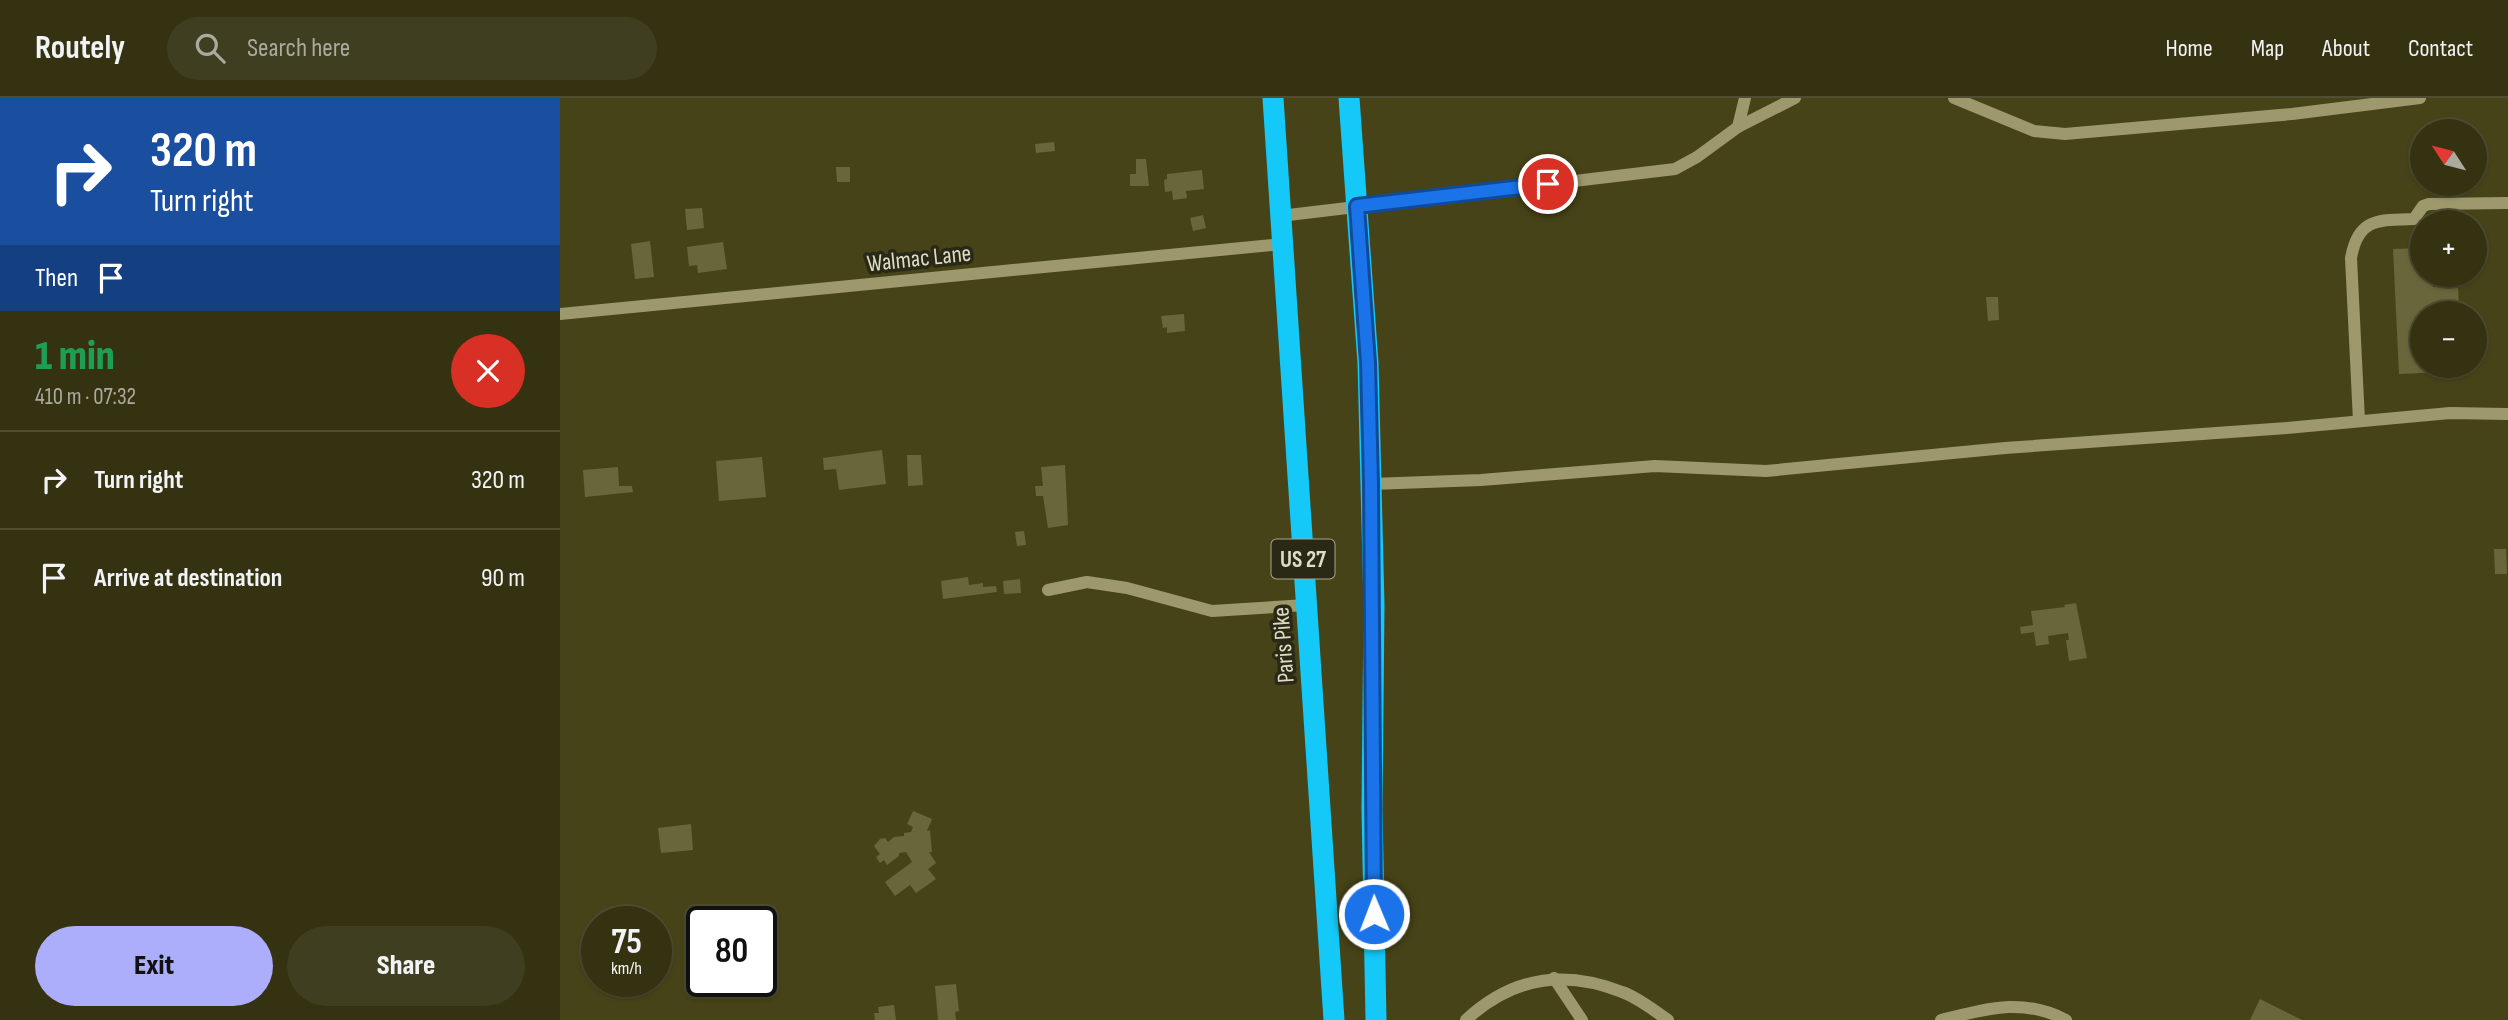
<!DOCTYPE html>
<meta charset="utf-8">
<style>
body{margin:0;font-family:"Sofia Sans Condensed",sans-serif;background:#403e20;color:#f1f3f6;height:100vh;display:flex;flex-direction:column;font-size:26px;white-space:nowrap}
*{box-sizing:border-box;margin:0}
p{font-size:23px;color:#aaaa9f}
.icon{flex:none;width:38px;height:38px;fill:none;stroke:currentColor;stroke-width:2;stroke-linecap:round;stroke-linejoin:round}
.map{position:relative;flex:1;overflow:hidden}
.panel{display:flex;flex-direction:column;background:#353212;width:560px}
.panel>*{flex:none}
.guide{background:#1a4fa0;color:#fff;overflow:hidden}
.needle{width:46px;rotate:306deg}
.buttons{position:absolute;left:1850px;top:21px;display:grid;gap:14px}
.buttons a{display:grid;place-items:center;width:77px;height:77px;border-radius:50%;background:#353212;box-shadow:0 2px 5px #0004,0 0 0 2px #4f4d32;font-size:35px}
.speed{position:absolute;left:21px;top:808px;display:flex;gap:14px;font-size:35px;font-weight:700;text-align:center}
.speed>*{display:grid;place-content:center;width:91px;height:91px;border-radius:50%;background:#353212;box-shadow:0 2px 5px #0004,0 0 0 2px #4f4d32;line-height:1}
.speed small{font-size:18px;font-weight:400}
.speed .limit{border:4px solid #111;border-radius:10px;background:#fff;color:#111}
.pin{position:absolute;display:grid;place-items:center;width:60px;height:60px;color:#fff;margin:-30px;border:4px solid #fff;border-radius:50%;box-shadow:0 2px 7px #0007}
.me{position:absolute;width:77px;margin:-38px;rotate:359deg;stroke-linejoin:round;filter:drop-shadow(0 0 5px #0008)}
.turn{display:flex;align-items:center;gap:24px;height:147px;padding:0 35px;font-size:32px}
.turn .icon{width:91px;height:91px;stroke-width:2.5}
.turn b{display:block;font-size:49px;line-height:60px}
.then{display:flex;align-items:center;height:66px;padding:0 35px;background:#0003;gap:14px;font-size:26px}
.round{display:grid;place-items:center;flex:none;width:74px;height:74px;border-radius:37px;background:#403e20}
.head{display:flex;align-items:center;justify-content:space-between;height:119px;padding:0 35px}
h1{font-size:42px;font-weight:800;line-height:52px;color:#1e9e55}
.button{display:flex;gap:14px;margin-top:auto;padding:14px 35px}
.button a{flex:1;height:80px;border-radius:42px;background:#adaefb;color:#111;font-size:28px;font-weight:800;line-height:80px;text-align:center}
.button a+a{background:#403e20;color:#f1f3f6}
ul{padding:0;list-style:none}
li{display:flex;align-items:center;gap:21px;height:98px;padding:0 35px;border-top:2px solid #4f4d32}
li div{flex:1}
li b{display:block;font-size:26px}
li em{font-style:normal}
header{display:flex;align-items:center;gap:42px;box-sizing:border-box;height:98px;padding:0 35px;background:#353212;border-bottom:2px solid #4f4d32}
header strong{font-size:33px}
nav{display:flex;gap:38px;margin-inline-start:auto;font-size:24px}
.search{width:490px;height:63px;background:#403e20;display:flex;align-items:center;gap:18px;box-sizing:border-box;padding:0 24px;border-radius:38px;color:#aaaa9f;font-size:26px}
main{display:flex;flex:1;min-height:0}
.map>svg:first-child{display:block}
</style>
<header>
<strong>Routely</strong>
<div class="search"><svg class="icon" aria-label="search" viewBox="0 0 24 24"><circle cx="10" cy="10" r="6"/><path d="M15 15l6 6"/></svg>Search here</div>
<nav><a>Home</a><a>Map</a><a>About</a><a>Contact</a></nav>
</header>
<main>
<section class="panel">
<div class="guide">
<div class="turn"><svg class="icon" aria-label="right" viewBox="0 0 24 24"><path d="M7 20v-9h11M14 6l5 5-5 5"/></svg><div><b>320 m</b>Turn right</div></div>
<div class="then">Then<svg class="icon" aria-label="arrive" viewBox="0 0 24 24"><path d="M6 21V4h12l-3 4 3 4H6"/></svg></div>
</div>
<div class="head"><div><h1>1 min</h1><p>410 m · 07:32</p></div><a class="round" style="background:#d93025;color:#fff"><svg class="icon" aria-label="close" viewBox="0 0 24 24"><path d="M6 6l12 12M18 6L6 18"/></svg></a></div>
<ul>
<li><svg class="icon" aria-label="right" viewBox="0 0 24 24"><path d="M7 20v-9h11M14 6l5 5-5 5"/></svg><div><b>Turn right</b></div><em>320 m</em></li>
<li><svg class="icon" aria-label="arrive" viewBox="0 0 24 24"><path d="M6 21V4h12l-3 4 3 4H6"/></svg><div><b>Arrive at destination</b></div><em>90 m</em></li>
</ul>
<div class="button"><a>Exit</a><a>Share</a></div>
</section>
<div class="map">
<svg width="1948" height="922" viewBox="0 0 1948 922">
<rect width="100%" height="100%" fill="#474318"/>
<g fill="#6a663b">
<path d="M494,44L495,53L476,55L475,46Z"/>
<path d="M576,61H586L589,88H570V76H576Z"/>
<path d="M276,69H290V84H277Z"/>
<path d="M642,72L644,91L626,93L627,100L613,102L612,93L605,94L604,82L607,81V76Z"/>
<path d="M142,110L144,130L127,132L125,111Z"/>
<path d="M643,117L646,130L633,133L630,120Z"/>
<path d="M90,143L94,179L75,181L71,146Z"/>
<path d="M163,144L167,171L138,175L137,167L129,168L127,149Z"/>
<path d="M1862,150V177H1872L1873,189H1898L1899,209L1887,210L1888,215H1862V268H1904L1905,273L1839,276L1833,151Z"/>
<path d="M1426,199H1438L1439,222L1428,223Z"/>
<path d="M624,216L625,233L607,235V229L603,230L601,218Z"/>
<path d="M322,352L326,386L279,392L276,371L264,372L263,360Z"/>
<path d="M347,357H361L363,387L348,388Z"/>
<path d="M202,359L206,399L159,403L156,363Z"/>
<path d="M505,367L508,427L488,430L483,398H476L475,388H483L481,369Z"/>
<path d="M58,369L59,388H72L73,394L25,399L23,372Z"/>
<path d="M464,433L466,447L457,448L455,434Z"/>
<path d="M1934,451H1946L1947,476H1935Z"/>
<path d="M408,479L409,487L423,485V489L436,488L437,494L383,501L381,483Z"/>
<path d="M460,481L461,495L444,496L443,483Z"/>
<path d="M1516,505L1527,560L1509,563L1506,542H1509L1508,535L1488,538L1489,546L1476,548L1474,534L1461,536L1460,529L1473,527L1471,513L1505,509L1504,507Z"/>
<path d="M353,713L372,721L367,733L370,732L372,754H369L376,765L368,771L376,781L356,795L350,787L335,798L325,784L352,764L346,754L339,755V758L327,767L324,762L320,765L316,759L320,756L314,748L320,741L325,740L328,744L334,739L344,738V735L351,734L353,729L347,726Z"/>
<path d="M131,726L133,752L101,755L98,730Z"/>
<path d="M214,846L217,894L200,895L201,847Z"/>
<path d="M396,886L399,913L395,914L396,922H378L375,888Z"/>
<path d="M1700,901L1742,922H1690Z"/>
<path d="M334,907L336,922H315L314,915H319L318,909Z"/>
</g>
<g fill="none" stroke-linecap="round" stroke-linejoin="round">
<g stroke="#9d996c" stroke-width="12">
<path d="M1394,0L1474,33L1505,36L1732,16L1860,0"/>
<path d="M1178,29L1185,0"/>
<path d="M720,118L1115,71L1137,59L1178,29L1235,0"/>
<path d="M0,216L722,146"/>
<path d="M1799,323L1791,160C1798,120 1818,122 1854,121L1863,108L1869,106L1948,105"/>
<path d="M811,386L921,382L1095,368L1206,373L1445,350L1727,330L1890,315L1948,316"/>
<path d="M488,492L527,484L567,490L652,513L746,507"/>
<path d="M994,880L1022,922"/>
<path d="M906,922C952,879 1004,871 1062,894C1079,900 1093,912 1108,922"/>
<path d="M1381,922C1426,911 1462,899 1506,922"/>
</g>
<g stroke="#14c8f7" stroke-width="21">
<path d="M713,0L774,922"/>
<path d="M789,0L808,265L814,507L812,710L816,922"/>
</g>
</g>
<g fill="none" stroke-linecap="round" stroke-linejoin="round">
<defs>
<path id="route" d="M814,816L811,386L808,265L797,108L988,86"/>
</defs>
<use href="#route" stroke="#114b97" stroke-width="18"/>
<use href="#route" stroke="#1a73e8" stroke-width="12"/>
</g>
<g text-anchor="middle" stroke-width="7" stroke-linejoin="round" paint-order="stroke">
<rect fill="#2a2916" stroke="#a8a690" stroke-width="2" x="711.5" y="441.5" width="63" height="39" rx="5"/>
<g font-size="23" font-weight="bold" fill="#dedcc5">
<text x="743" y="469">US 27</text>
</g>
<g font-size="24" fill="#dedcc5" stroke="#2a2916">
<text transform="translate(359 160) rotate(-6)" y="8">Walmac Lane</text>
<text transform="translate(723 547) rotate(-94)" y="8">Paris Pike</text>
</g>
</g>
</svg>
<div class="buttons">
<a><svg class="needle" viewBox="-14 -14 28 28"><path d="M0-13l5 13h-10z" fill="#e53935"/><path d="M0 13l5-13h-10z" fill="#aaaa9f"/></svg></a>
<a>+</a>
<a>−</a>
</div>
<div class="speed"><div>75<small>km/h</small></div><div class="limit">80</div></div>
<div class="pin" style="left:988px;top:86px;background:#d93025"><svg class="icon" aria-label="arrive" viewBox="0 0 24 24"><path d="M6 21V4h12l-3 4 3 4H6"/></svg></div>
<svg class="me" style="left:814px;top:816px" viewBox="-20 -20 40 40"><circle r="17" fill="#1a73e8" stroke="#fff" stroke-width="3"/><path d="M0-11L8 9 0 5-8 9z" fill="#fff"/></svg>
</div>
</main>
